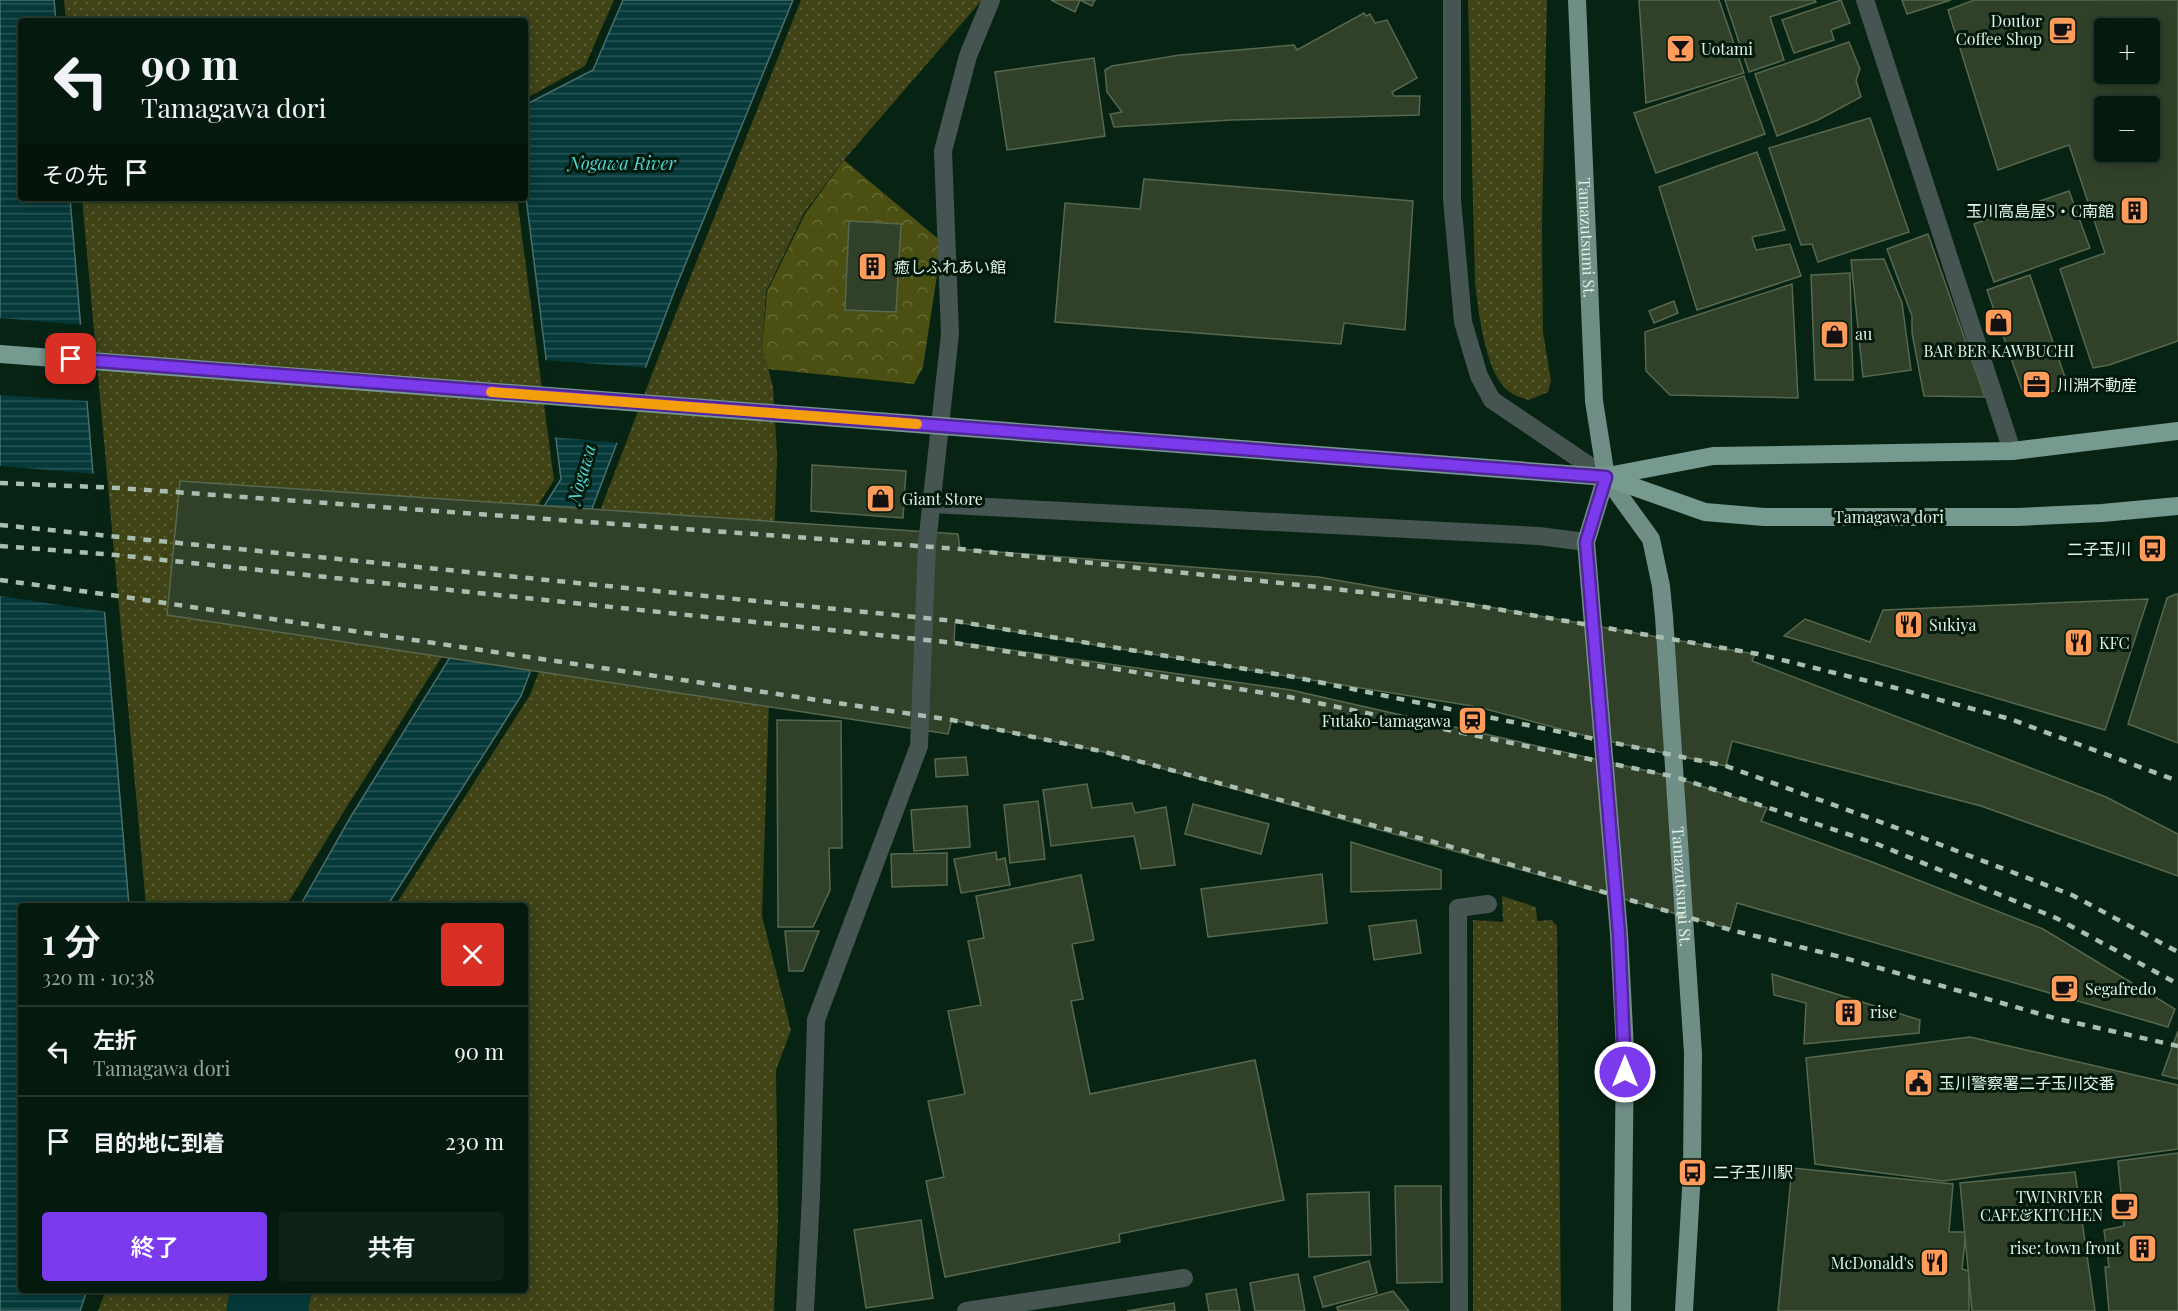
<!DOCTYPE html>
<html lang="ja">
<meta charset="utf-8">
<style>
body{margin:0;font-family:"Playfair Display","Noto Sans JP",serif;background:#0e2317;color:#f1f3f6;height:100vh;display:flex;flex-direction:column;font-size:22px;white-space:nowrap}
*{box-sizing:border-box;margin:0}
p{font-size:20px;color:#97a19e}
.icon{flex:none;width:33px;height:33px;fill:none;stroke:currentColor;stroke-width:2;stroke-linecap:round;stroke-linejoin:round}
.map{position:relative;flex:1;overflow:hidden}
.sheet{position:absolute;left:18px;top:903px;width:510px;height:390px;display:flex;flex-direction:column;background:#051a0e;border-radius:6px;box-shadow:0 3px 15px #0003,0 0 0 2px #26382e}
.sheet>*{flex:none}
.guide{position:absolute;left:18px;top:18px;width:510px;height:183px;border-radius:6px;box-shadow:0 3px 15px #0003,0 0 0 2px #26382e;background:#051a0e;color:#f1f3f6;overflow:hidden}
.tools{position:absolute;left:2094px;top:18px;display:grid;gap:12px}
.tools a{display:grid;place-items:center;width:66px;height:66px;border-radius:6px;background:#051a0e;box-shadow:0 3px 15px #0003,0 0 0 2px #26382e;font-size:30px}
.pin{position:absolute;display:grid;place-items:center;width:51px;height:51px;color:#fff;margin:-26px;border-radius:12px;box-shadow:0 3px 9px #0006}
.me{position:absolute;width:66px;margin:-33px;rotate:0deg;stroke-linejoin:round;filter:drop-shadow(0 0 4px #0008)}
.turn{display:flex;align-items:center;gap:21px;height:126px;padding:0 24px;font-size:27px}
.turn .icon{width:78px;height:78px;stroke-width:2.5}
.turn b{display:block;font-size:42px;line-height:51px}
.then{display:flex;align-items:center;height:57px;padding:0 24px;background:#0003;gap:12px;font-size:22px}
.round{display:grid;place-items:center;flex:none;width:63px;height:63px;border-radius:6px;background:#0e2317}
.overview{display:flex;align-items:center;justify-content:space-between;height:102px;padding:0 24px}
h1{font-size:36px;font-weight:600;line-height:45px}
.cta{display:flex;gap:12px;margin-top:auto;padding:12px 24px}
.cta a{flex:1;height:69px;border-radius:6px;background:#7c3aed;color:#fff;font-size:24px;font-weight:600;line-height:69px;text-align:center}
.cta a+a{background:#0e2317;color:#f1f3f6}
ul{padding:0;list-style:none}
li{display:flex;align-items:center;gap:18px;height:90px;padding:0 24px;border-top:2px solid #26382e}
li div{flex:1}
li b{display:block;font-size:22px}
li em{font-style:normal}
.map>svg:first-child{display:block}
</style>
<div class="map">
<svg width="2178" height="1311" viewBox="0 0 2178 1311">
<defs>
<pattern id="grass-dots" width="8" height="8" patternUnits="userSpaceOnUse" patternTransform="scale(1.5)"><rect width="8" height="8" fill="#3f4316"/><path d="M2 2h.1M6 6h.1" fill="none" stroke="#5a5f38" stroke-width="1.8" stroke-linecap="round"/></pattern>
<pattern id="forest-crowns" width="20" height="18" patternUnits="userSpaceOnUse" patternTransform="scale(1.5)"><rect width="20" height="18" fill="#4b5012"/><path d="M2 6a3 3 0 1 1 6 0M12 15a3 3 0 1 1 6 0" fill="none" stroke="#656a34"/></pattern>
<pattern id="water-rules" width="6" height="5" patternUnits="userSpaceOnUse" patternTransform="scale(1.5)"><rect width="6" height="5" fill="#06393a"/><path d="M0 2.5h6" fill="none" stroke="#2a5656"/></pattern>
</defs>
<rect width="100%" height="100%" fill="#072313"/>
<g fill="url(#grass-dots)">
<path d="M64,0H614L585,66L525,99V21H66Z"/>
<path d="M801,0H982L844,160L804,213L766,292L762,347L773,386L777,455L762,916L791,1030L776,1070L778,1220L774,1311H288L291,1290H525V906H395L530,695L662,348Z"/>
<path d="M1468,0H1547L1542,226L1543,332L1551,381L1548,392L1529,400C1519,397 1510,394 1504,387C1485,367 1478,309 1475,282Z"/>
<path d="M82,198H517L554,480L341,816L286,906H146Z"/>
<path d="M1502,896L1536,907L1537,921L1552,920L1557,926L1561,1311H1473V920L1503,922Z"/>
<path d="M106,1290H253L252,1311H98Z"/>
</g>
<path fill="url(#forest-crowns)" d="M844,160L942,242L923,367L914,384L768,369L762,347L767,292L805,214Z"/>
<g fill="url(#water-rules)" stroke="#48706e" stroke-width="1.5">
<path d="M0,0H54L56,21H21V198H70L129,906H21V1290H87L80,1311H0Z"/>
<path d="M623,0H793L676,287L521,696L387,906H300L350,818L561,479L525,189V105L593,70Z"/>
</g>
<g fill="#072313">
<path d="M0,318L84,325L90,401L0,395Z"/>
<path d="M544,360L649,368L620,443L553,437Z"/>
<path d="M0,466L96,474L108,612L0,596Z"/>
</g>
<g fill="none" stroke-linecap="round" stroke-linejoin="round">
<path stroke="#06393a" stroke-width="81" d="M267,1311L271,1290"/>
</g>
<g fill="#314129" stroke="#57684e" stroke-width="1.5" fill-rule="evenodd">
<path d="M1051,0H1095L1092,6L1080,0L1075,12Z"/>
<path d="M1639,0H1719L1744,73L1646,103Z"/>
<path d="M1725,0H1815L1816,2L1770,17L1784,60L1749,72Z"/>
<path d="M1841,0L1850,23L1831,30L1834,40L1794,53L1782,20Z"/>
<path d="M1902,0H1951L1907,14Z"/>
<path d="M1974,0H2178V341L2109,365L2093,368L2060,269L2105,253L2069,145L1998,170L1948,10ZM2104,28H2150V74H2104ZM2104,106H2150V152H2104Z"/>
<path d="M1364,13L1366,16L1370,14L1375,23L1387,20L1417,78L1392,92L1394,96H1420L1419,115L1232,120L1114,127L1110,114L1122,112L1107,92L1105,70L1112,66L1180,55L1294,45L1297,50Z"/>
<path d="M1849,42L1860,69L1856,80L1861,97L1818,120L1777,136L1755,74Z"/>
<path d="M1094,58L1105,136L1007,150L995,72Z"/>
<path d="M1744,76L1765,134L1656,173L1634,113Z"/>
<path d="M1870,118L1909,232L1818,262L1812,244L1801,245L1769,148Z"/>
<path d="M1757,152L1785,230L1752,237L1756,250L1790,244L1801,276L1697,310L1659,187Z"/>
<path d="M1144,179L1413,201L1405,330L1344,323L1341,344L1055,322L1065,203L1140,209Z"/>
<path d="M2069,191L2090,248L1994,282L1974,224Z"/>
<path d="M849,221L901,224L896,312L845,310Z"/>
<path d="M1928,234L1985,397L1924,396L1912,333V316L1887,249Z"/>
<path d="M1884,259L1902,303L1911,370L1863,377L1851,260Z"/>
<path d="M1850,273L1853,380H1815L1811,275Z"/>
<path d="M2030,275L2069,389L2024,395L1987,290Z"/>
<path d="M1792,284L1798,398L1670,395L1646,371L1645,332Z"/>
<path d="M1674,301L1678,313L1654,323L1649,311Z"/>
<path d="M812,465L906,471L903,518L811,511Z"/>
<path d="M180,481L958,534L960,549L1319,577L1755,654L1752,661L2106,797L2178,834V876L1981,806L1732,741L1726,766L1594,738L1478,707L955,622L954,642L1291,690L1674,777L1767,808L1761,821L1872,862L2043,929L2175,1009L2168,1027L1737,903L1730,929L1104,752L952,720L948,734L167,615Z"/>
<path d="M2176,594H2178V743L2128,724L2167,598Z"/>
<path d="M2148,599L2105,730L1784,636L1805,619L1870,642L1883,610Z"/>
<path d="M777,720L841,721L842,848H829L830,890L813,927H778Z"/>
<path d="M966,757L968,775L936,777L935,759Z"/>
<path d="M1087,784L1092,808L1132,803L1135,813L1166,807L1175,865L1141,869L1134,836L1051,846L1043,790Z"/>
<path d="M1038,801L1045,859L1010,863L1004,805Z"/>
<path d="M1193,804L1269,824L1261,854L1185,834Z"/>
<path d="M967,806L970,847L914,851L911,810Z"/>
<path d="M1351,842L1441,870V889L1351,892Z"/>
<path d="M996,852L997,860L1005,858L1010,885L961,893L954,859Z"/>
<path d="M947,853V885L892,887L891,854Z"/>
<path d="M1322,874L1327,923L1208,937L1201,889Z"/>
<path d="M1081,875L1094,940L1072,944L1083,999L1071,1001L1090,1094L1255,1060L1284,1200L1119,1234L1120,1242L945,1277L926,1181L944,1177L928,1101L965,1094L948,1011L981,1005L968,941L984,938L976,896Z"/>
<path d="M1416,920L1421,953L1374,960L1369,926Z"/>
<path d="M785,931H819L803,971H789Z"/>
<path d="M1772,974L1920,1020L1919,1033L1804,1044L1806,1003L1774,995Z"/>
<path d="M2178,1031V1079L2162,1075Z"/>
<path d="M1970,1037L2178,1085V1149L1943,1181L1815,1164L1806,1058Z"/>
<path d="M2178,1153V1311H2109L2105,1267H2109L2104,1230L2124,1226L2118,1161Z"/>
<path d="M1792,1168L1953,1184L1949,1232H1966L1962,1269L1969,1271V1311H1778Z"/>
<path d="M2075,1172L2095,1311H1972L1960,1183Z"/>
<path d="M1395,1186H1441L1442,1282L1397,1283Z"/>
<path d="M1369,1192L1371,1255L1309,1257L1307,1194Z"/>
<path d="M921,1220L933,1298L866,1308L854,1230Z"/>
<path d="M1369,1261L1377,1293L1323,1307L1314,1277Z"/>
<path d="M1298,1274L1305,1311H1255L1250,1283Z"/>
<path d="M1236,1289L1240,1311H1209L1206,1294Z"/>
<path d="M1393,1291L1409,1311H1338L1337,1307Z"/>
<path d="M1174,1303L1175,1311H1127Z"/>
</g>
<g fill="none" stroke-linecap="round" stroke-linejoin="round">
<path stroke="#465551" stroke-width="18" d="M966,1311L1184,1278"/>
<g stroke="#465551" stroke-width="18">
<path d="M1452,0V199L1463,322L1479,376L1492,400L1606,477"/>
<path d="M1865,0L2012,451"/>
<path d="M932,504L1539,536L1586,542"/>
<path d="M805,1311L811,1195L816,1020L919,746L927,544L950,334L943,151L968,56L991,0"/>
<path d="M1459,1311L1458,908L1488,904"/>
</g>
<g stroke="#6e8e86" stroke-width="18">
<path id="s1" d="M1577,0L1594,401L1606,477L1586,542L1619,934L1625,1049L1622,1311"/>
<path id="s2" d="M1606,477L1651,539L1661,586L1664,617L1693,1053L1692,1172L1684,1311"/>
</g>
<g stroke="#769a90" stroke-width="18">
<path d="M968,428L1606,477L1705,512L1764,517H2018L2102,513L2178,506"/>
<path d="M1608,476L1713,456L2012,451L2178,431"/>
</g>
<g stroke="#aabdb1" stroke-width="4.5" stroke-dasharray="8 8" stroke-linecap="butt">
<path d="M0,483L119,488L960,549L1318,587L1479,606L1758,654L1892,687L2010,719L2178,781"/>
<path d="M0,525L955,621L1294,677L1726,766L1889,825L2072,895L2178,952"/>
<path d="M0,546L116,555L955,643L1289,697L1676,777L1877,844L2056,918L2178,984"/>
<path d="M0,580L118,596L952,720L1105,752L1445,845L1731,930L1841,957L2054,1018L2178,1046"/>
</g>
<path stroke="#769a90" stroke-width="18" d="M0,354L968,428"/>
</g>
<g fill="none" stroke-linecap="round" stroke-linejoin="round">
<defs>
<path id="route" d="M71,359L1606,477L1586,542L1619,934L1625,1072"/>
</defs>
<use href="#route" stroke="#51269a" stroke-width="15"/>
<use href="#route" stroke="#7c3aed" stroke-width="10"/>
<path stroke="#f59e0b" stroke-width="10" d="M491,392L917,424"/>
</g>
<defs>
<symbol id="cafe-square" viewBox="-11 -11 22 22"><rect x="-9" y="-9" width="18" height="18" rx="4" fill="#ff9b5b" stroke="#00190a"/><path d="M-5.5-4.5H6V0H3Q3 3.5 0 3.5H-2.5Q-5.5 3.5-5.5 0ZM3-3.2v2h1.7v-2ZM-6 4.5H4V6H-6Z" fill="#111"/></symbol>
<symbol id="bar-square" viewBox="-11 -11 22 22"><rect x="-9" y="-9" width="18" height="18" rx="4" fill="#ff9b5b" stroke="#00190a"/><path d="M-6-5H6L.8 .8V4.5H3.5V6h-7V4.5H-.8V.8Z" fill="#111"/></symbol>
<symbol id="building-square" viewBox="-11 -11 22 22"><rect x="-9" y="-9" width="18" height="18" rx="4" fill="#ff9b5b" stroke="#00190a"/><path d="M-4-6H4V6H1V3H-1V6H-4ZM-2.5-4.3h1.7v1.8h-1.7ZM.8-4.3h1.7v1.8H.8ZM-2.5-1h1.7V.8h-1.7ZM.8-1h1.7V.8H.8Z" fill="#111"/></symbol>
<symbol id="shop-square" viewBox="-11 -11 22 22"><rect x="-9" y="-9" width="18" height="18" rx="4" fill="#ff9b5b" stroke="#00190a"/><path d="M-5-2.5h2.3a2.7 3.5 0 0 1 5.4 0H5L5.5 6h-11ZM-1.5-2.5h3a1.5 2.3 0 0 0-3 0Z" fill="#111"/></symbol>
<symbol id="office-square" viewBox="-11 -11 22 22"><rect x="-9" y="-9" width="18" height="18" rx="4" fill="#ff9b5b" stroke="#00190a"/><path d="M-6-3h4V-5.5h4V-3h4V5H-6ZM-1-4.5V-3h2v-1.5ZM-6 0V1H6V0Z" fill="#111"/></symbol>
<symbol id="bus-square" viewBox="-11 -11 22 22"><rect x="-9" y="-9" width="18" height="18" rx="4" fill="#ff9b5b" stroke="#00190a"/><path d="M-5-6H5V4H4V6H2V4H-2V6H-4V4H-5ZM-3.5-4V0h7V-4ZM-3.5 1.2v1.5H-2V1.2ZM2 1.2v1.5H3.5V1.2Z" fill="#111"/></symbol>
<symbol id="restaurant-square" viewBox="-11 -11 22 22"><rect x="-9" y="-9" width="18" height="18" rx="4" fill="#ff9b5b" stroke="#00190a"/><path d="M-5-6h1v4h1v-4h1v4h1v-4h1v5L-1.5 .5V6h-2V.5L-5-1ZM5-6V6H3V1.5H1.5Q1.5-4 5-6Z" fill="#111"/></symbol>
<symbol id="station-square" viewBox="-11 -11 22 22"><rect x="-9" y="-9" width="18" height="18" rx="4" fill="#ff9b5b" stroke="#00190a"/><path d="M-3-6H3Q5-6 5-4V2Q5 4 3 4L4.5 6H3L1.5 4h-3L-3 6H-4.5L-3 4Q-5 4-5 2V-4Q-5-6-3-6ZM-3.5-4v3h7v-3ZM-3.5 1v1.5H-2V1ZM2 1v1.5H3.5V1Z" fill="#111"/></symbol>
<symbol id="civic-square" viewBox="-11 -11 22 22"><rect x="-9" y="-9" width="18" height="18" rx="4" fill="#ff9b5b" stroke="#00190a"/><path d="M-.6-6.5H3V-4.5H.6V-3L4-1V1h2V6H-6V1h2V-1L-.6-3ZM-1.2 2.5V6h2.4V2.5Z" fill="#111"/></symbol>
</defs>
<g fill-rule="evenodd">
<use href="#cafe-square" x="2046" y="14" width="33" height="33"/>
<use href="#bar-square" x="1664" y="32" width="33" height="33"/>
<use href="#building-square" x="2118" y="194" width="33" height="33"/>
<use href="#building-square" x="856" y="250" width="33" height="33"/>
<use href="#shop-square" x="1982" y="306" width="33" height="33"/>
<use href="#shop-square" x="1818" y="318" width="33" height="33"/>
<use href="#office-square" x="2020" y="368" width="33" height="33"/>
<use href="#shop-square" x="864" y="482" width="33" height="33"/>
<use href="#bus-square" x="2136" y="532" width="33" height="33"/>
<use href="#restaurant-square" x="1892" y="608" width="33" height="33"/>
<use href="#restaurant-square" x="2062" y="626" width="33" height="33"/>
<use href="#station-square" x="1456" y="704" width="33" height="33"/>
<use href="#cafe-square" x="2048" y="972" width="33" height="33"/>
<use href="#building-square" x="1832" y="996" width="33" height="33"/>
<use href="#civic-square" x="1902" y="1066" width="33" height="33"/>
<use href="#bus-square" x="1676" y="1156" width="33" height="33"/>
<use href="#cafe-square" x="2108" y="1190" width="33" height="33"/>
<use href="#building-square" x="2126" y="1232" width="33" height="33"/>
<use href="#restaurant-square" x="1918" y="1246" width="33" height="33"/>
</g>
<g text-anchor="middle" stroke-width="6" stroke-linejoin="round" paint-order="stroke">
<g font-size="16" fill="#e1f1e6" stroke="#00190a" text-anchor="start">
<text x="2042" y="27" text-anchor="end">Doutor<tspan x="2042" dy="18">Coffee Shop</tspan></text>
<text x="1701" y="55">Uotami</text>
<text x="2114" y="217" text-anchor="end">玉川高島屋S・C南館</text>
<text x="894" y="273">癒しふれあい館</text>
<text x="1855" y="340">au</text>
<text x="1999" y="357" text-anchor="middle">BAR BER KAWBUCHI</text>
<text x="2057" y="391">川淵不動産</text>
<text x="902" y="505">Giant Store</text>
<text x="2131" y="555" text-anchor="end">二子玉川</text>
<text x="1929" y="631">Sukiya</text>
<text x="2099" y="649">KFC</text>
<text x="1451" y="727" text-anchor="end">Futako-tamagawa</text>
<text x="2085" y="995">Segafredo</text>
<text x="1870" y="1018">rise</text>
<text x="1939" y="1089">玉川警察署二子玉川交番</text>
<text x="1713" y="1178">二子玉川駅</text>
<text x="2103" y="1203" text-anchor="end">TWINRIVER<tspan x="2103" dy="18">CAFE&amp;KITCHEN</tspan></text>
<text x="2121" y="1254" text-anchor="end">rise: town front</text>
<text x="1914" y="1269" text-anchor="end">McDonald's</text>
</g>
<g font-size="16" fill="#e1f1e6" stroke="#00190a">
<text dy="6" stroke="none"><textPath href="#s1" startOffset="238">Tamazutsumi St.</textPath></text>
<text x="1889" y="523">Tamagawa dori</text>
<text dy="6" stroke="none"><textPath href="#s2" startOffset="426">Tamazutsumi St.</textPath></text>
</g>
<g font-size="18" font-style="italic" fill="#53d5d8" stroke="#00190a">
<text x="622" y="170">Nogawa River</text>
<text transform="translate(582 474) rotate(-74)" y="6">Nogawa</text>
</g>
</g>
</svg>
<div class="tools">
<a>+</a>
<a>−</a>
</div>
<div class="pin" style="left:71px;top:359px;background:#d93025"><svg class="icon" aria-label="arrive" viewBox="0 0 24 24"><path d="M6 21V4h12l-3 4 3 4H6"/></svg></div>
<svg class="me" style="left:1625px;top:1072px" viewBox="-20 -20 40 40"><circle r="17" fill="#7c3aed" stroke="#fff" stroke-width="3"/><path d="M0-11L8 9 0 5-8 9z" fill="#fff"/></svg>
<div class="guide">
<div class="turn"><svg class="icon" aria-label="left" viewBox="0 0 24 24"><path d="M17 20v-9H6M10 6l-5 5 5 5"/></svg><div><b>90 m</b>Tamagawa dori</div></div>
<div class="then">その先<svg class="icon" aria-label="arrive" viewBox="0 0 24 24"><path d="M6 21V4h12l-3 4 3 4H6"/></svg></div>
</div>
<section class="sheet">
<div class="overview"><div><h1>1 分</h1><p>320 m · 10:38</p></div><a class="round" style="background:#d93025;color:#fff"><svg class="icon" aria-label="close" viewBox="0 0 24 24"><path d="M6 6l12 12M18 6L6 18"/></svg></a></div>
<ul>
<li><svg class="icon" aria-label="left" viewBox="0 0 24 24"><path d="M17 20v-9H6M10 6l-5 5 5 5"/></svg><div><b>左折</b><p>Tamagawa dori</p></div><em>90 m</em></li>
<li><svg class="icon" aria-label="arrive" viewBox="0 0 24 24"><path d="M6 21V4h12l-3 4 3 4H6"/></svg><div><b>目的地に到着</b></div><em>230 m</em></li>
</ul>
<div class="cta"><a>終了</a><a>共有</a></div>
</section>
</div>
